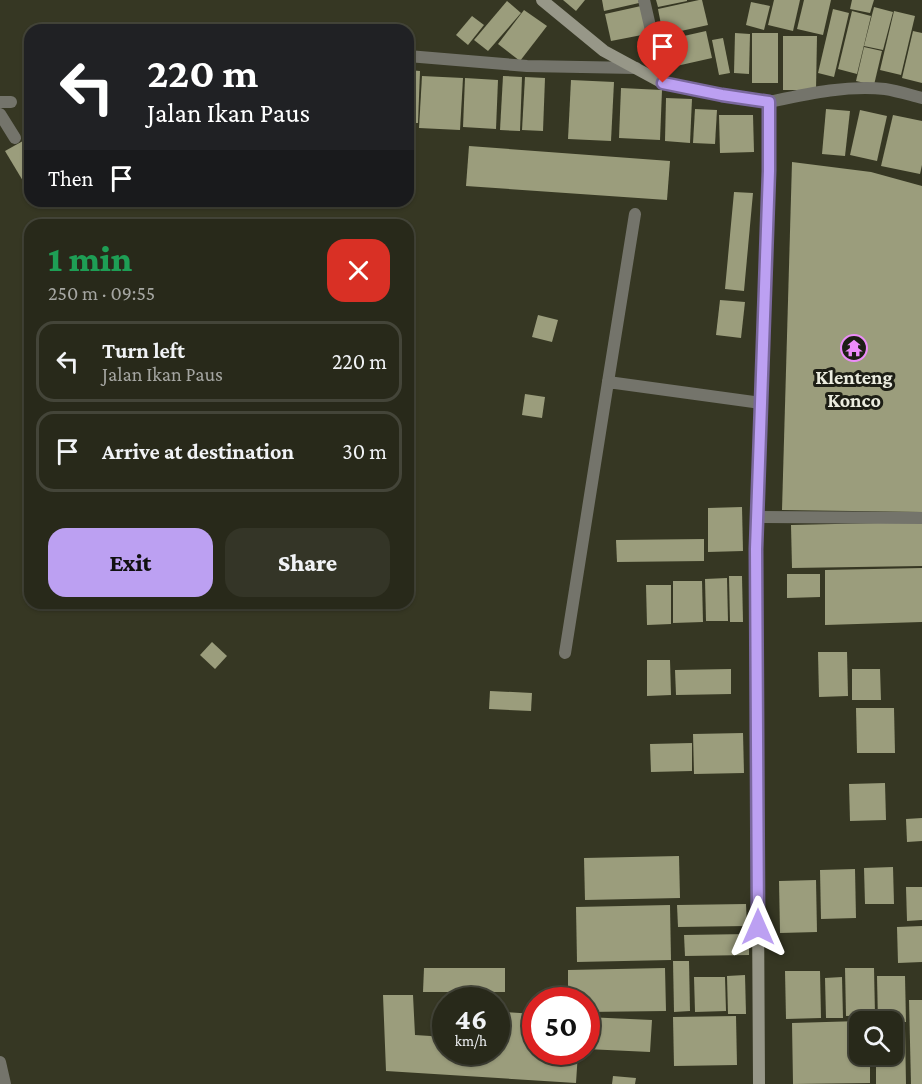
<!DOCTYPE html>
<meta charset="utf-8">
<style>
body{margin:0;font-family:"Crimson Pro",serif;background:#343527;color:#f1f3f6;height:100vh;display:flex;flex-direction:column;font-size:22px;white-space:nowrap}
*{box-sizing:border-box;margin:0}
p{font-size:20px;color:#a5a6a2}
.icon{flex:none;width:33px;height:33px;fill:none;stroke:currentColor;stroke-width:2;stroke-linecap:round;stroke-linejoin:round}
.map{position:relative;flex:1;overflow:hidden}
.details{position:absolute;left:24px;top:219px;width:390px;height:390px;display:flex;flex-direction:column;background:#28291a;border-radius:18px;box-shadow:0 2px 4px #0004,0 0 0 2px #444539}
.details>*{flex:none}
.guide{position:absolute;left:24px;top:24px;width:390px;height:183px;border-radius:18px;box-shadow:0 2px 4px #0004,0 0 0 2px #444539;background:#202124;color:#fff;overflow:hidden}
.fabs{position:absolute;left:849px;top:1011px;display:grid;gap:12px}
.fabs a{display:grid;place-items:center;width:54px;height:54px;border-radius:12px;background:#28291a;box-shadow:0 2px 4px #0004,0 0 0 2px #444539;font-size:30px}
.speed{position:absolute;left:432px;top:987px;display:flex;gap:12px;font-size:30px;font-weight:700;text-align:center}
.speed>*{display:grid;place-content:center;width:78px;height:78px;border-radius:50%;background:#28291a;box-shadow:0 2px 4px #0004,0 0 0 2px #444539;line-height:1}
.speed small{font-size:15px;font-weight:400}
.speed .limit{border:9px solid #d22;background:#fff;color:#111}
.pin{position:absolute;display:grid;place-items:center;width:51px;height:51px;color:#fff;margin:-62px -26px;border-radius:50% 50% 50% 0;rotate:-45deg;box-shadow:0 0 6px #0007}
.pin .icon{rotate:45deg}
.me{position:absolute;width:66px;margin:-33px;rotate:0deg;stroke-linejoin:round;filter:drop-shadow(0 0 4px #0008)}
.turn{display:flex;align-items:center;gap:21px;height:126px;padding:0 24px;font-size:27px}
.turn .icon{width:78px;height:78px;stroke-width:2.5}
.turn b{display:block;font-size:42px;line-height:51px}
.then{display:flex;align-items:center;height:57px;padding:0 24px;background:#0003;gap:12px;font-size:22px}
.round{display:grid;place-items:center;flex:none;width:63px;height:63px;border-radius:18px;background:#343527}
.headline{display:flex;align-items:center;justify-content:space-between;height:102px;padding:0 24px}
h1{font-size:36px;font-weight:800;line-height:45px;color:#1e9e55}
.button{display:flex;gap:12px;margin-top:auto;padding:12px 24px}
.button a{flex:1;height:69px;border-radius:18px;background:#bca0f2;color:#111;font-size:24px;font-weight:800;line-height:69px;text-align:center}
.button a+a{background:#343527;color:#f1f3f6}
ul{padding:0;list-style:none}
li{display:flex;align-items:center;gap:18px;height:81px;margin:0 12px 9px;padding:0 12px;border:3px solid #444539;border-radius:18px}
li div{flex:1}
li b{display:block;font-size:22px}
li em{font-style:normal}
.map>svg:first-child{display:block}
</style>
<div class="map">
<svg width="922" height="1084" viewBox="0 0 922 1084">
<rect width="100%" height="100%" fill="#363723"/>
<g fill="#9b9d7c">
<path d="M563,0H585L576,11Z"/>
<path d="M602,0H638L639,3L604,11Z"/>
<path d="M656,0H687V1L658,7Z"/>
<path d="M699,0H702L708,25L663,35L658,9Z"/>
<path d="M774,0H800L793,31L768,25Z"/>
<path d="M804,0H831L823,35L797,29Z"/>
<path d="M852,0H874L870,13L850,9Z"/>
<path d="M507,1L521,13L488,51L474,40Z"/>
<path d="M751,2L770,6L764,30L746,25Z"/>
<path d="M641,6L647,34L611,41L605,14Z"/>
<path d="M874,7L893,12L883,50L864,46Z"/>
<path d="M833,9L849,13L834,77L818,73Z"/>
<path d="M524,10L547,26L520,61L498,44Z"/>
<path d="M852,11L871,16L857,74L838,69Z"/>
<path d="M894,11L915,16L901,75L880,70Z"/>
<path d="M472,16L484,25L468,45L456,35Z"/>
<path d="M706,31L712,58L672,67L666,40Z"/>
<path d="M913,31L922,33V83L902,78Z"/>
<path d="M735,33L750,34L749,74L734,73Z"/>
<rect x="752" y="33" width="26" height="50"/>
<path d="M783,36H817L816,90H783Z"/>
<path d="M723,38L730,73L719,75L712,40Z"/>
<path d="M864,47L882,51L874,85L856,81Z"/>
<path d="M408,70L420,71L418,123H408Z"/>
<path d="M422,76L463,78L460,130L419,128Z"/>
<path d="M503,76L522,77L520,131L500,130Z"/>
<path d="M525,77L545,78L543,131L522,130Z"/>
<path d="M465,78L498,80L496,129L463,127Z"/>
<path d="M571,80L614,82L611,141L568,139Z"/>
<path d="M621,88L662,90L660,140L619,138Z"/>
<path d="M666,98L692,99L690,143L665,141Z"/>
<path d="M695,109L717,110L715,144L693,143Z"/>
<path d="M826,109L850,111L845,156L822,154Z"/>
<path d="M860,110L887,116L877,161L850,155Z"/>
<path d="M719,115H753L754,152L720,153Z"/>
<path d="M893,115L922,121V165L920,174L881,166Z"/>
<path d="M30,137V190L29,191L5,151Z"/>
<path d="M469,146L670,161L667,200L466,186Z"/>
<path d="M792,162L871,172L922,186V512L782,510Z"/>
<path d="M734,192L753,193L744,291L725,289Z"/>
<path d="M720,300L745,302L741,338L716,335Z"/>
<path d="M538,315L558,320L552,342L532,337Z"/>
<path d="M525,394L545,397L542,418L522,415Z"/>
<path d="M742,507L743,551L708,552V508Z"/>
<path d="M922,522V566L792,568L791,525Z"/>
<path d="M704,539V561L617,562L616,540Z"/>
<path d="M922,568V622L825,625V570Z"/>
<path d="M787,574H820V597L787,598Z"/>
<path d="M729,576H742L743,622H730Z"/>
<path d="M727,578L728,621H706L705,579Z"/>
<path d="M673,581H702L703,622L673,623Z"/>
<path d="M646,585H671V624L647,625Z"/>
<path d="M212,642L227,656L215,669L200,655Z"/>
<path d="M818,652H847L848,696L819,697Z"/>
<path d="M647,660H670L671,695L647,696Z"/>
<path d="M731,669V694L676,695L675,670Z"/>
<path d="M852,669H880L881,700H852Z"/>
<path d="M490,691L532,693L531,711L489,709Z"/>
<path d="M856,708H894L895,753H857Z"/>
<path d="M743,733L744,773L694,774L693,734Z"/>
<path d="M692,743V771L651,772L650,744Z"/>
<path d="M885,783L886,820L850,821L849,784Z"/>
<path d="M922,818V841L907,842L906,819Z"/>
<path d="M679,856L680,898L585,900L584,858Z"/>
<path d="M893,867L894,904H865L864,868Z"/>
<path d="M855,869L856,918L821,919L820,870Z"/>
<path d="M816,880L817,932L780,933L779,881Z"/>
<path d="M906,887H922V920L907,921Z"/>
<path d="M746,904L747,926L678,927L677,905Z"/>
<path d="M670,905L671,960L577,962L576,907Z"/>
<path d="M922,926V962L898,963L897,927Z"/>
<path d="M749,934V955L685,956L684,935Z"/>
<path d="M673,961H689L690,1011L674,1012Z"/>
<path d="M424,968H505V992H423Z"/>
<path d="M665,968L666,1011L586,1012V1000H568V970Z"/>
<path d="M845,968H874L875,1015L846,1016Z"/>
<path d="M785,971H820L821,1018L786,1019Z"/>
<path d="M745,975L746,1014H728L727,976Z"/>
<path d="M877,976H905L906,1022H878Z"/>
<path d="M694,977H725L726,1011L695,1012Z"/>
<path d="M842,977L843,1018H826L825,978Z"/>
<path d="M383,995H413L415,1035L446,1037V1052H496V1040L505,1041L506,1012L536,1014V1052H578L576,1083L386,1071Z"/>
<path d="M909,1000H922V1084H911Z"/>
<path d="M736,1016L737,1065L674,1066L673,1017Z"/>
<path d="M586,1017L652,1020L650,1052L586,1049Z"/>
<path d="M860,1021V1054H870V1083L793,1084L792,1023Z"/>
<path d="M892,1028H905L906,1084H876V1054H892Z"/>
<path d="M613,1076L636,1078L635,1084H612Z"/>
</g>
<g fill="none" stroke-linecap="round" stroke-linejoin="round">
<g stroke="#74746b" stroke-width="12">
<path d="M0,102H11"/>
<path d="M0,114L15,138"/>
<path d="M608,382L635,214"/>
<path d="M565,653L608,382L761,403"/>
</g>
<g stroke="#74746b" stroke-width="12">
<path d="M644,0L663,83"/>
<path d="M408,56L527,66L636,68"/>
<path d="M757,517L922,518"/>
<path d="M0,1062L5,1084"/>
</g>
<path stroke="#74746b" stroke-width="12" d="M769,102C807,94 846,85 885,89C898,91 910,95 922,98"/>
<path stroke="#979788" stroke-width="12" d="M542,0L604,51L663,83L722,95L769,102V171L756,549L759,1084"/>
</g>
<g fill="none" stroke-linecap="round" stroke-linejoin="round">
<defs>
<path id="route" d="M663,83L722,95L769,102V171L756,549L758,927"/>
</defs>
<use href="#route" stroke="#7a689d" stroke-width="15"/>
<use href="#route" stroke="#bca0f2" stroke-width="10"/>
</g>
<defs>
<symbol id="temple-ring" viewBox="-11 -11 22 22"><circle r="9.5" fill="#1d1e15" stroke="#ed8cfa" stroke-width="1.5"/><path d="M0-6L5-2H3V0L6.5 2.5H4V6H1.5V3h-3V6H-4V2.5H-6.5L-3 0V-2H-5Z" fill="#ed8cfa"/></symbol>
</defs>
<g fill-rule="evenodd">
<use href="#temple-ring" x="839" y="333" width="30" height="30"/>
</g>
<g text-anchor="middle" stroke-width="6" stroke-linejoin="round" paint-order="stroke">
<g font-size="20" font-weight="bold" fill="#ebecdf" stroke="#1d1e15">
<text x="854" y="384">Klenteng<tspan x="854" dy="23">Konco</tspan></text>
</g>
</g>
</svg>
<div class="fabs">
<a><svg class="icon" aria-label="search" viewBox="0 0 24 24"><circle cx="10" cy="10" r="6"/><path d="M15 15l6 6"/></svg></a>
</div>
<div class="speed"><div>46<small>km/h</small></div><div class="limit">50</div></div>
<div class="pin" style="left:663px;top:83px;background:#d93025"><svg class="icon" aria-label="arrive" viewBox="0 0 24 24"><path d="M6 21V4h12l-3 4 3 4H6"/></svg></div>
<svg class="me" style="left:758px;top:927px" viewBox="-20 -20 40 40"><path d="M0-17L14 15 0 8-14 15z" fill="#bca0f2" stroke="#fff" stroke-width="4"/></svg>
<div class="guide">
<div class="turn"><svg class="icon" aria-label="left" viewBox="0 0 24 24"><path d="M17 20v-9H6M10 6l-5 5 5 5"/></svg><div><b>220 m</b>Jalan Ikan Paus</div></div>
<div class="then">Then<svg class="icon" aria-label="arrive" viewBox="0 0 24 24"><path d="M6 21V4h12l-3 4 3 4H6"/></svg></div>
</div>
<section class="details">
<div class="headline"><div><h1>1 min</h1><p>250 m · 09:55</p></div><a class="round" style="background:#d93025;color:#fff"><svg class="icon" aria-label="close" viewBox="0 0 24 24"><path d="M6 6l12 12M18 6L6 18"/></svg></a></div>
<ul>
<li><svg class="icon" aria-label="left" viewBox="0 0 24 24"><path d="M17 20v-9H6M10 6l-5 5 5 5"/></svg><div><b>Turn left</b><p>Jalan Ikan Paus</p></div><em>220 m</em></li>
<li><svg class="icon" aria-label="arrive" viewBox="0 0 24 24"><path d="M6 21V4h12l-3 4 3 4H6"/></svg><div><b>Arrive at destination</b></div><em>30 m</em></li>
</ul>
<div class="button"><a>Exit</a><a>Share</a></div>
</section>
</div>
